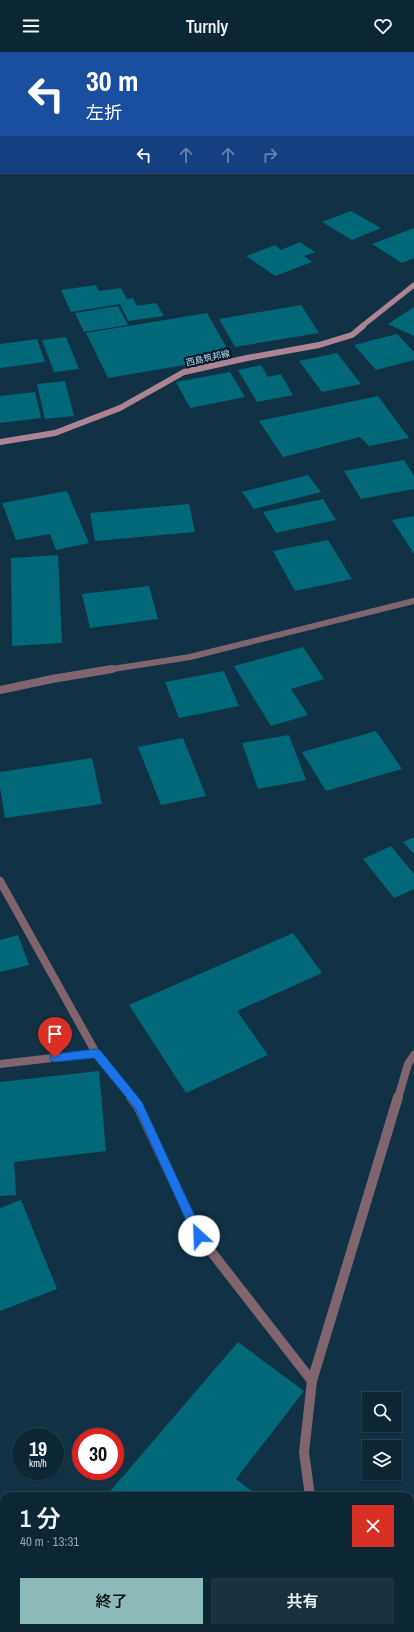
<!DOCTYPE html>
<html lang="ja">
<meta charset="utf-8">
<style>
body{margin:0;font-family:"Archivo Narrow","Noto Sans JP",sans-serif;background:#1a323f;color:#f1f3f6;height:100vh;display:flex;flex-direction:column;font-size:15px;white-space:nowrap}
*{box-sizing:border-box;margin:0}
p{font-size:13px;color:#9aa5ac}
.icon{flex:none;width:22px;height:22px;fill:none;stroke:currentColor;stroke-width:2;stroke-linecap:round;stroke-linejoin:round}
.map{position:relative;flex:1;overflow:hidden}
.panel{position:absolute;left:0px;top:1440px;width:414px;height:140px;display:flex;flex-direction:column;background:#0c2633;border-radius:12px 12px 0 0;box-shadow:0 1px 3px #0004,0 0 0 1px #2c434e}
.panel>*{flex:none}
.hud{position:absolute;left:0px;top:0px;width:414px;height:122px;box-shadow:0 1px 3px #0004,0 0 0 1px #2c434e;background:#1a4fa0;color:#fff;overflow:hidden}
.fabs{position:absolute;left:362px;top:1340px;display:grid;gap:8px}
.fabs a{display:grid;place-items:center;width:40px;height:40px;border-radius:0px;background:#0c2633;box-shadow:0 1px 3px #0004,0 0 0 1px #2c434e;font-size:20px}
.speed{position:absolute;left:12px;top:1376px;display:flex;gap:8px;font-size:20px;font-weight:700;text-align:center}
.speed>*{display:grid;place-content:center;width:52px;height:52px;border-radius:50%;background:#0c2633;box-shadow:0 1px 3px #0004,0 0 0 1px #2c434e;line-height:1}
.speed small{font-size:10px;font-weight:400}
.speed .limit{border:6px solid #d22;background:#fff;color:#111}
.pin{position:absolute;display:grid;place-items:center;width:34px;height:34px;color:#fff;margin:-41px -17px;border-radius:50% 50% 50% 0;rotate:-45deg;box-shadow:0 0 4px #0007}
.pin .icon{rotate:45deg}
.me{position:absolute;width:44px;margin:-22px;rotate:335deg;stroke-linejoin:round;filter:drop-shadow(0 0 3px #0008)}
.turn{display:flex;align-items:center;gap:14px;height:84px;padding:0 20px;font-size:18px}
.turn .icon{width:52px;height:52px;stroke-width:2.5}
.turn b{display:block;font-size:28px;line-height:34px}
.lanes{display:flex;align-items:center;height:38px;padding:0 20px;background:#0003;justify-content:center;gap:20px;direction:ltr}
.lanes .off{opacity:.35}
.round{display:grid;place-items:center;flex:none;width:42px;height:42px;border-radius:0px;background:#1a323f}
.overview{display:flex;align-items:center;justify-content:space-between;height:68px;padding:0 20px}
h1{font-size:24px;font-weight:600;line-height:30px}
.button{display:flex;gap:8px;margin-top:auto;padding:8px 20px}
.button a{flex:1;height:46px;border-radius:0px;background:#8bbbb9;color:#111;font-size:16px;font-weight:600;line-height:46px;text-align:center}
.button a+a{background:#1a323f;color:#f1f3f6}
header{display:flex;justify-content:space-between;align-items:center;height:52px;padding:0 20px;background:#0c2633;font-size:18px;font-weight:600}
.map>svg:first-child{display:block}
</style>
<header><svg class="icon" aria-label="menu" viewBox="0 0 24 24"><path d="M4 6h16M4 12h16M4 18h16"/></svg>Turnly<svg class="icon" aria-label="heart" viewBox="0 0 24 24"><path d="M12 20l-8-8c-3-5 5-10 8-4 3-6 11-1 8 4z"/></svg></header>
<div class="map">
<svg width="414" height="1580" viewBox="0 0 414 1580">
<rect width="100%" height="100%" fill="#103244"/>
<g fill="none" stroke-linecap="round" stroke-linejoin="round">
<path fill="#190636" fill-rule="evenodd" d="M17,0H27L16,1Z"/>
</g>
<g fill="#01687a">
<path d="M351,159L381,176L352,188L322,170Z"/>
<path d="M414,176V206L402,211L372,192Z"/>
<path d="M300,190L315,200L304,204L312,210L275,224L246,204L275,193L281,198Z"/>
<path d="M96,233L99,239L121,236L127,247L133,246L137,254L156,251L164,264L128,269L120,252L71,260L61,238Z"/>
<path d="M301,253L319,281L235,295L219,267Z"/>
<path d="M118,254L128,273L84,280L75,261Z"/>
<path d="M414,255V284L388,272Z"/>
<path d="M207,261L232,305L108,326L86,281Z"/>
<path d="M397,282L414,300V308L376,318L354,293Z"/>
<path d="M66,285L79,317L54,320L42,288Z"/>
<path d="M37,287L45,310L0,316V292Z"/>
<path d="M337,301L361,332L322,340L299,309Z"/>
<path d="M261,313L268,325L281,322L293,343L257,350L238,318Z"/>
<path d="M230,320L245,345L190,356L176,330Z"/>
<path d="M65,329L74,364L45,367L37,332Z"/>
<path d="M35,340L41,366L0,371V344Z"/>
<path d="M378,344L409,386L369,394L360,385L283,405L259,369Z"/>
<path d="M404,408L414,424V437L361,447L344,419Z"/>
<path d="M308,423L321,440L254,457L242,440Z"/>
<path d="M67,439L89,491L56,498L50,482L16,488L2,451Z"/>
<path d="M323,447L336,468L276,481L263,460Z"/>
<path d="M189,452L195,480L95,489L90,461Z"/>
<path d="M414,464V502L392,468Z"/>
<path d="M328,488L352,527L295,539L273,499Z"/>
<path d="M58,503L62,591L12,594L11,506Z"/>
<path d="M149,534L158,567L90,576L82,542Z"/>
<path d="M303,595L324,627L291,637L308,663L271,674L234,614Z"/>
<path d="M224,619L239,654L179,666L165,630Z"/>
<path d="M376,679L402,717L326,739L302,700Z"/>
<path d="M289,683L306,728L258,737L242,691Z"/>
<path d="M183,686L206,744L161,753L138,695Z"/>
<path d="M92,706L102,752L5,766L0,735V720Z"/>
<path d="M414,785V802L403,790Z"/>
<path d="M391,794L414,822V837L394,846L363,807Z"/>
<path d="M293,881L322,921L237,959L268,1003L186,1041L129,953Z"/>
<path d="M18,883L29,913L0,920V888Z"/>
<path d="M99,1019L106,1099L14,1110L16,1143L0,1144V1030Z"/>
<path d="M21,1148L57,1237L0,1259V1156Z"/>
<path d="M238,1290L304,1339L236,1427L258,1444H106Z"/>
<path d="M4,1562V1576H130L126,1580H0V1566Z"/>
</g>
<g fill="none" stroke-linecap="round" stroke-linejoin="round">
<path stroke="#80656f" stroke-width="8" d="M0,829L96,1001L0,1012"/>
<path stroke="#80656f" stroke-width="6" d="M106,618L190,605L414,549"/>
<g stroke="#80656f" stroke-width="8">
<path d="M0,638L52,627L112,617"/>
<path d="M96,1001L132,1046"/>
<path d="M398,1046L408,1012L414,1003"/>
</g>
<g stroke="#80656f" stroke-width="10">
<path d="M131,1045L138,1054L199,1184L312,1329"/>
<path d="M310,1444L304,1400L312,1329L398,1045"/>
<path d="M327,1576L328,1580"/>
</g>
<path stroke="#ae8393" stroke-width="5" d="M361,275L414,233"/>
<path stroke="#ae8393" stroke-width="6" d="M0,390L55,381L120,356L184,320L247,306L319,293L352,283L363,274"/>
</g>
<path fill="#1a73e8" stroke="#114b97" d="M96,997L100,998L142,1050L204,1184L203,1188L199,1189L195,1188L135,1056L94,1006L55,1010L51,1009L50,1006L51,1003L55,1002Z"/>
<g text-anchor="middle" stroke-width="4" stroke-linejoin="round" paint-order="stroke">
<g font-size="9" fill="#c0dff2" stroke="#001927">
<text transform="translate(208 306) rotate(-13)" y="3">西島筑邦線</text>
</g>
</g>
</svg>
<div class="fabs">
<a><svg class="icon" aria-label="search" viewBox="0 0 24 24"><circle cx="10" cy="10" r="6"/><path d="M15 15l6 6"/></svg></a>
<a><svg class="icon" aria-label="layers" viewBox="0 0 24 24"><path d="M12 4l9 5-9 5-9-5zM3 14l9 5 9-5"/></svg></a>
</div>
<div class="speed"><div>19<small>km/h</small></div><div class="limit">30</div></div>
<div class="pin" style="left:55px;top:1006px;background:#d93025"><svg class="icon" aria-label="arrive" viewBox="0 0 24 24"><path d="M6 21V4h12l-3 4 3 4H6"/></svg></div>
<svg class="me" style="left:199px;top:1184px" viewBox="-20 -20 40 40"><circle r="19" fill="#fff"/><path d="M0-13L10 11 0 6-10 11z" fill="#1a73e8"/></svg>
<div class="hud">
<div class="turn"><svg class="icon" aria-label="left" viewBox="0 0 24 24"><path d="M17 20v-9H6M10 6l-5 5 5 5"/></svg><div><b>30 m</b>左折</div></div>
<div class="lanes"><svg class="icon" aria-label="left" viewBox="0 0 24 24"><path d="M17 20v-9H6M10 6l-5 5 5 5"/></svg><svg class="icon off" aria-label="ahead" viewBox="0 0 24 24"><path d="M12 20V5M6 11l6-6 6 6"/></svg><svg class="icon off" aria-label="ahead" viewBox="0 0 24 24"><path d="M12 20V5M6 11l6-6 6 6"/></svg><svg class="icon off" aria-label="right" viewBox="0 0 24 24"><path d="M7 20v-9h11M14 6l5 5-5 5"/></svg></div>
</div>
<section class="panel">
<div class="overview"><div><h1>1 分</h1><p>40 m · 13:31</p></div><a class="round" style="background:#d93025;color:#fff"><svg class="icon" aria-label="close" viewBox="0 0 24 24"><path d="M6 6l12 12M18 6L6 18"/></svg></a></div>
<div class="button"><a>終了</a><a>共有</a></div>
</section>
</div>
